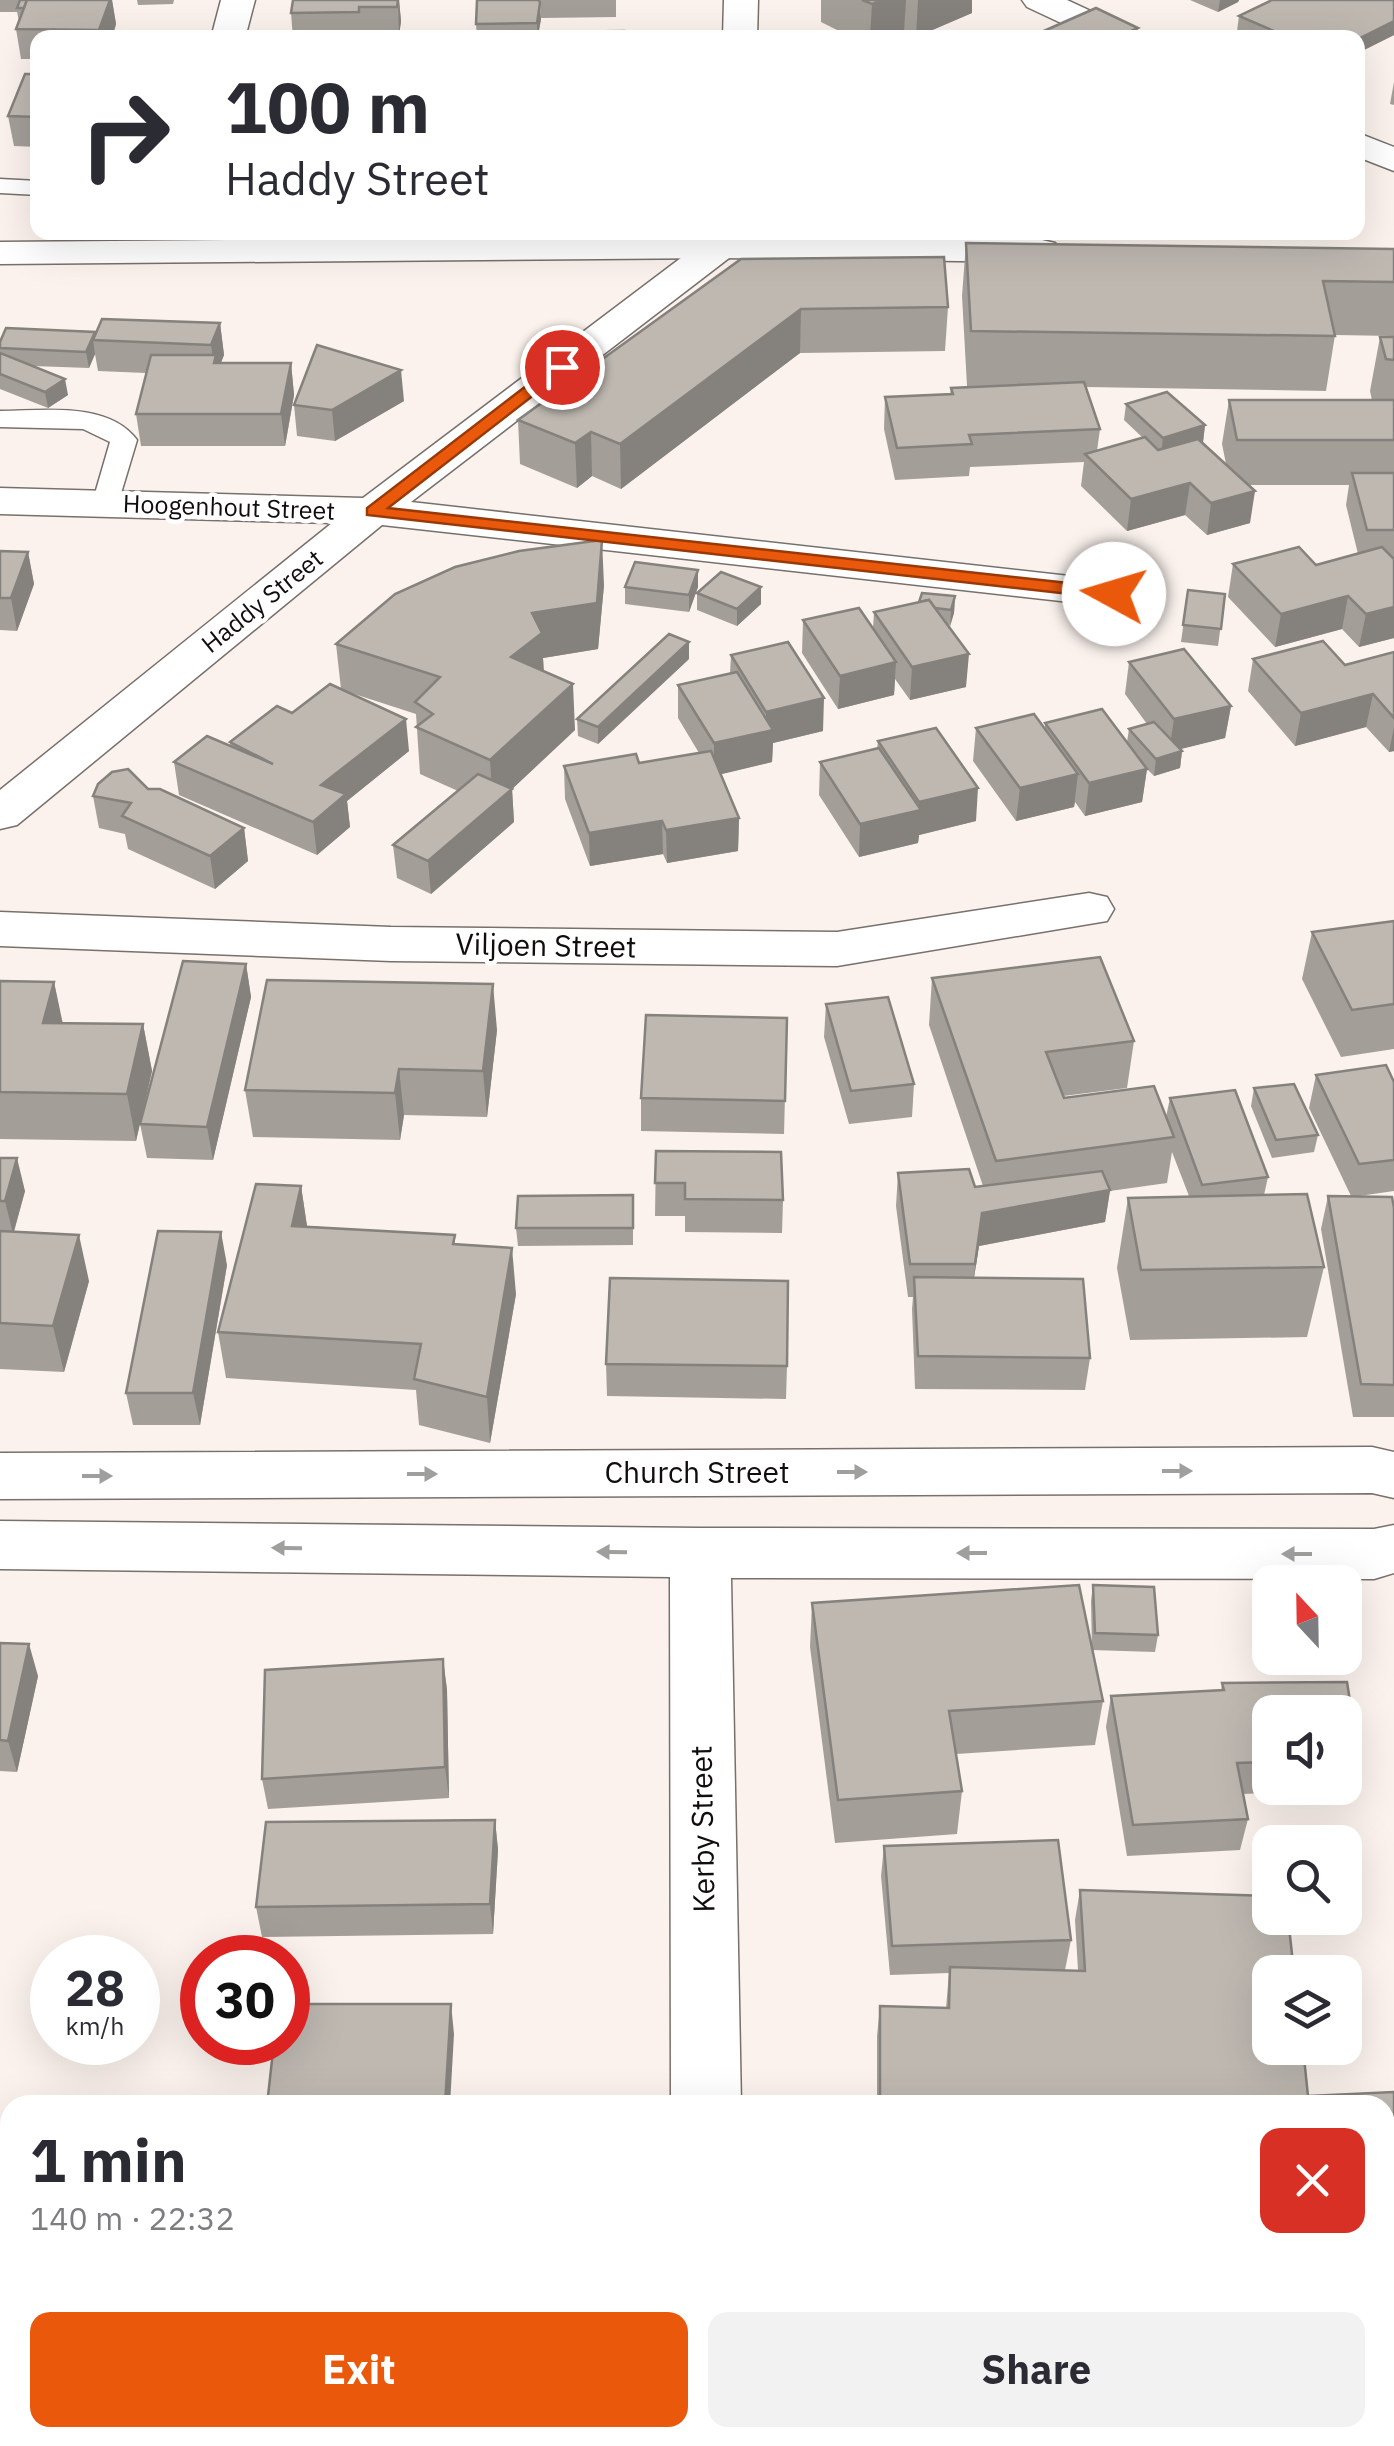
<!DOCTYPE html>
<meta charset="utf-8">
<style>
body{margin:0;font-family:"IBM Plex Sans",sans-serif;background:#f2f2f3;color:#2b2b33;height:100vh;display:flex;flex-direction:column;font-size:38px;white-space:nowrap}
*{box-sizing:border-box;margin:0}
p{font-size:32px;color:#7c7c81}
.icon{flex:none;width:55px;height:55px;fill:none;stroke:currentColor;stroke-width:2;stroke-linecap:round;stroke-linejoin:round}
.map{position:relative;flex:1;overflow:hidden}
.details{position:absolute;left:0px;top:2095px;width:1395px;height:352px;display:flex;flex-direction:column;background:#fff;border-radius:30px 30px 0 0;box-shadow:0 10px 40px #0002}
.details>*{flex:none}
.banner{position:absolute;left:30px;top:30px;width:1335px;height:210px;border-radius:20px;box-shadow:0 10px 40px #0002;background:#fff;color:#2b2b33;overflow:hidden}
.needle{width:65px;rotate:338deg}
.controls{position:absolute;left:1252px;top:1565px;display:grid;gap:20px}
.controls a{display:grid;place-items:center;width:110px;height:110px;border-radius:20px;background:#fff;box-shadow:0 10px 40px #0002;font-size:50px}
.speed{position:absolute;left:30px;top:1935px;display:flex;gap:20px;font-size:50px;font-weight:700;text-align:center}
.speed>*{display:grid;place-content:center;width:130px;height:130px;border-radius:50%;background:#fff;box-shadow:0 10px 40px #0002;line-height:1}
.speed small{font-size:25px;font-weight:400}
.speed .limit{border:15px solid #d22;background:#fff;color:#111}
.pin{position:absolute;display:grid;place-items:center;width:85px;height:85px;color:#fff;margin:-42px;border:5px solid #fff;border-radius:50%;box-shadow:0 2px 10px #0007}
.me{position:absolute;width:110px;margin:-55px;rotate:276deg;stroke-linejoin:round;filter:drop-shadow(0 0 8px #0008)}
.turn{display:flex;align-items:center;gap:35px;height:210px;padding:0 30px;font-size:45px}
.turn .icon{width:130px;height:130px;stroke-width:2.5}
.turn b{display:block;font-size:70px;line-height:85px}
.round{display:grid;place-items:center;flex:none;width:105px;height:105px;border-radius:20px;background:#f2f2f3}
.headline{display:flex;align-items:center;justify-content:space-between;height:170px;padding:0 30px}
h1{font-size:60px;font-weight:700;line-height:75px}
.action{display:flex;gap:20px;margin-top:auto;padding:20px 30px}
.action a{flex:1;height:115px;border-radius:20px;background:#ea580c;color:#fff;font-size:40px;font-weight:700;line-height:115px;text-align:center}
.action a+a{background:#f2f2f3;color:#2b2b33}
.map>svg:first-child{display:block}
</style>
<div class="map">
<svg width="1394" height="2446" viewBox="0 0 1394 2446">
<rect width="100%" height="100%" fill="#fbf2ed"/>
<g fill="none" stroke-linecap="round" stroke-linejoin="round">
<defs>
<g id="service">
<path d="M0,179L38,181V195L0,193Z"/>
<path d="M0,411C43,411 108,401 137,440L116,510L106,512L92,504L110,442L83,429L0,427Z"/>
</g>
<g id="minor">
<path d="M221,0H255L245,38H211Z"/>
<path d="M724,0H758L757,38H723Z"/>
<path d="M705,232H743L733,255L411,502L1114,581L1130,585L1136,594L1130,603L1114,607L382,525L17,825L0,829V790L332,523L0,514V488L363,498L702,242Z"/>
<path d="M1089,893L1107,897L1114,909L1107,921L837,966L391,961L0,946V912L391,927L837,932Z"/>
<path d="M1372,1447L1394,1452V1498L1372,1493L0,1499V1453Z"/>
<path d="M0,1521L700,1528L1374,1529L1394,1525V1573L1374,1579L731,1578L741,2105H671L670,1577L0,1569Z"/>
<rect x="671" y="2438" width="76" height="8"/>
</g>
<g id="tertiary">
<path d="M1022,0H1067L1134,31L1139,38H1093L1027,7Z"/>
<path d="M1358,133L1394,147V171L1358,157Z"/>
</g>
<path id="trunk" d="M720,236L1042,240L1055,243L1061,251L1055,259L1042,262L720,258L0,264V242Z"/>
</defs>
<use href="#service" stroke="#78706c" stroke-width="3"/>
<use href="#minor" stroke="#78706c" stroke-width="3"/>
<use href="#tertiary" stroke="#78706c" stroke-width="3"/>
<use href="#trunk" stroke="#78706c" stroke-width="3"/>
<use href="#service" fill="#fff" fill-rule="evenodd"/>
<use href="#minor" fill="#fff" fill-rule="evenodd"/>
<use href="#tertiary" fill="#fff" fill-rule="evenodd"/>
<use href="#trunk" fill="#fff" fill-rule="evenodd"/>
</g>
<g fill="#a39e98" fill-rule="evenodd">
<path d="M0,0H112L116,24L112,38H38V59H21L16,29L19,21L17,12H0Z"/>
<path d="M137,0H174L173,4L138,5Z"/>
<path d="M399,0L401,21L399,36L293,38L291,13Z"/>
<path d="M540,0H616V17L541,18Z"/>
<path d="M821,0H972V13L916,37L904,31L889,38H853L821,22Z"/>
<path d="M1190,0H1239L1238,2L1218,12Z"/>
<path d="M1394,0V35L1358,53V38H1252L1237,31L1239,16Z"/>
<path d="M541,19L539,32L624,38H477L476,24Z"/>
<path d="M38,74V147L14,146L8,116Z"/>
<path d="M1394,82V105L1390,104Z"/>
<path d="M966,243L1394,249V336L1335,335L1326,391L1086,387L1100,429L1097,451L1143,438L1124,420L1126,404L1205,425L1203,442L1226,464L1222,444L1229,400H1372L1370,391L1380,337H1394V638L1359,647L1342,629L1275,647L1228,597L1233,564L1316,565L1358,554L1346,505L1349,485H1249L1250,523L1207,535L1185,515L1127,531L1081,486L1084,462L970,467L969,476L895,480L884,429L885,397L950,394L951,388L997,386H967L962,296Z"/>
<path d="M741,259L948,307L945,351L800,353L621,489L592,476L577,488L520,464L518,420Z"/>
<path d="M220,323L224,355L220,363H291L294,395L285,446H141L136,414L146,373L98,371L95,354L89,368L33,366L68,395L48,408L0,389V342L95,332Z"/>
<path d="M404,401L335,441L297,436L294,405Z"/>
<path d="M0,551L28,552L34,584L17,631L0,630Z"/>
<path d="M604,585L598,649L543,658L544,671L575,730L512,789L514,822L431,894L397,878L393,845L458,791L420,774L416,714L345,691L409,751L347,801L350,827L317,855L179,795L174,762L230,746V742L341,689L336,644Z"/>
<path d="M625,587H698L689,612L625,604Z"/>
<path d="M761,587V604L737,626L697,610V593Z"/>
<path d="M1188,590L1225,594L1218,646L1181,642Z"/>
<path d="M955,596L954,613L949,627L966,687L910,700L895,679L894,695L838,709L802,653L803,620L873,628L874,612Z"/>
<path d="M1394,652V751L1389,752L1366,727L1295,746L1248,691L1253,659L1345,665Z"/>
<path d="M731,655L823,731L773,743L772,762L720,774L739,818L738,851L667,863L663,854L590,866L565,799L564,766L639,763L699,753L678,718V685L730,673Z"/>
<path d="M689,659L598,744L578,736L577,719Z"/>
<path d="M1129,662L1231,706L1225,738L1180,749L1182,751L1180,768L1154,776L1147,769L1142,802L1085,816L1075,802L1074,807L1016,821L973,761L976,728L1045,729V723L1127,742L1129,729L1147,724L1125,694Z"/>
<path d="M878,741L976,821L919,835L918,843L859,857L819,795L820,762L877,749Z"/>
<path d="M148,789L244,828L248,861L215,889L128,849L125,834L99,828L93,796Z"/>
<path d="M1394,921V1049L1341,1057L1302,979L1312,932Z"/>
<path d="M246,964L251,997L213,1160L147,1158L140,1124Z"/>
<path d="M932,978L1134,1041L1127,1088L1063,1096L1064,1098L1166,1117L1170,1098L1268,1177L1264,1195L1324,1267L1307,1337L1130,1340L1117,1268L1128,1198L1189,1196L1172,1152L1167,1183L1110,1191L1105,1222L979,1246L974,1277L1090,1358L1085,1390L915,1389L912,1309L913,1297H908L896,1206L898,1173L975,1187L983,1186L929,1025Z"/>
<path d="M0,981L54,982L62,1023L143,1024L152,1071L136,1141L0,1139Z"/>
<path d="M826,1004L914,1084L912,1117L849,1124L824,1037Z"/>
<path d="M787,1018L784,1134L641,1131V1098Z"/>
<path d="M497,1030L487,1117L404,1115L400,1140L253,1137L245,1090Z"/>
<path d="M1316,1075L1394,1082V1191L1359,1196L1394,1208V1417H1353L1321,1229L1328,1196H1351L1309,1108Z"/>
<path d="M1254,1088L1318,1135L1314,1152L1272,1158L1251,1106Z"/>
<path d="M656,1151L783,1200L782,1233L685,1232V1216H655Z"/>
<path d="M0,1158L25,1191L14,1232L89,1281L64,1372L0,1369Z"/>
<path d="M301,1186L307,1226L455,1235V1244L516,1294L490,1443L419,1425L416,1390L226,1378L218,1332Z"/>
<path d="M633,1195V1245L518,1246L516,1228Z"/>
<path d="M227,1265L200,1425H133L126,1393Z"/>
<path d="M606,1364L787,1366L786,1399L607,1396Z"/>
<path d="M1093,1585L1158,1635L1155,1652L1092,1650L1103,1701L1095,1745L956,1754L962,1791L957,1834L835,1843L810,1647L812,1603L1092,1650L1091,1601Z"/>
<path d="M0,1643L38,1676L17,1772L0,1771Z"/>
<path d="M443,1659L447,1690L449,1798L268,1809L262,1779Z"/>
<path d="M1347,1682L1359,1758L1350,1789L1243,1794L1248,1819L1240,1850L1127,1856L1106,1727L1111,1696L1221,1691L1222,1683ZM1270,1712H1345V1788H1270Z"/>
<path d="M495,1820L498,1850L493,1934L262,1937L256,1907Z"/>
<path d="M884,1846L1071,1940L1065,1970H1078L1075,1920L1080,1890L1308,2096L1394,2092V2194H1385V2105H874L877,2104V2036L880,2006L946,2008L949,1973L890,1975L881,1876Z"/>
<path d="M908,2438H1132L908,2444Z"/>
<path d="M1205,2438H1269L1271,2446H1202Z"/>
</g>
<g fill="#85817c">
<path d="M110,0H112L116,24L112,38H100L99,30Z"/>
<path d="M398,0H399L401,21L399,36Z"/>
<path d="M883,0H906L904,31L889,38H870L872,4Z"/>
<path d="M918,0H972V13L916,37Z"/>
<path d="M1220,0H1239L1238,2L1218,12Z"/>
<path d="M540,3L541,19L537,38V23Z"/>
<path d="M1394,21V35L1358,53V39Z"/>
<path d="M1138,28L1137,38H1115Z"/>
<path d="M801,309L800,353L621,489L620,444Z"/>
<path d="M220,323L224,355L218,371V395L211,345Z"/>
<path d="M95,332L93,340L95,354L89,368L86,352Z"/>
<path d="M291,363L294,395L285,446L281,414Z"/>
<path d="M401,370L404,401L335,441L332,410Z"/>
<path d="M65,379L68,395L48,408L45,392Z"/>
<path d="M1205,425L1203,442L1161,454L1163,438Z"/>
<path d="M591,432L592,476L577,488L575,443Z"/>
<path d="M1190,483L1185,515L1127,531L1131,499Z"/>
<path d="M1255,491L1250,523L1207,535L1211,503Z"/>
<path d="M602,540L604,585L598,649L543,658L544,679L511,657L532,613Z"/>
<path d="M28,552L34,584L17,631L11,598Z"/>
<path d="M698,570V587L689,612V595Z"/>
<path d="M761,587V604L737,626V609Z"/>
<path d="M955,596L954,613L950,627L951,610Z"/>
<path d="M1348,596L1342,629L1275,647L1281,614Z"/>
<path d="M1394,607V638L1359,647L1366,614Z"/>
<path d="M689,642V659L598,744V727Z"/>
<path d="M969,654L966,687L910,700L912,667Z"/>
<path d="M896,662L894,695L838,709L840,676Z"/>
<path d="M573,684L575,730L510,791L512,789L514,822L431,894L428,861L493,806L490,760Z"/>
<path d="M1373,694L1366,727L1295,746L1301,713Z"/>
<path d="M824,698L823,731L773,743L772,762L714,776V743L766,731V712Z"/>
<path d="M1231,706L1225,738L1169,752L1174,719Z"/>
<path d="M406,719L409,751L347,801L350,827L317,855L313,822L321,785Z"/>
<path d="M1394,727V751L1389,752Z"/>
<path d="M1182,751L1180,768L1154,776L1156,759Z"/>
<path d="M1147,769L1142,802L1085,816L1089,783Z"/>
<path d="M1078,774L1074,807L1016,821L1020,788Z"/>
<path d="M978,788L976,821L919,835L918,843L859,857L860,824L918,810L919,802Z"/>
<path d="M739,818L738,851L667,863L666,830Z"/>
<path d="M662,821L663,854L590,866L589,833Z"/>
<path d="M244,828L248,861L215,889L210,856Z"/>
<path d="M246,964L251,997L213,1160L207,1127Z"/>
<path d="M54,982L64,1029L43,1023Z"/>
<path d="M493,984L497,1030L487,1117L483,1071Z"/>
<path d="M143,1024L152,1071L136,1141L127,1094Z"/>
<path d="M399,1069L404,1115L400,1140L395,1093Z"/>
<path d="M17,1158L25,1191L13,1234L5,1201Z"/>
<path d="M301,1186L308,1233L292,1226Z"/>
<path d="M1110,1190L1105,1222L979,1246L971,1297L982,1213Z"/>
<path d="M221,1232L227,1265L200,1425L193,1393Z"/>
<path d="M79,1235L89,1281L64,1372L53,1326Z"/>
<path d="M512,1248L516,1294L490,1443L487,1397Z"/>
<path d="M29,1644L38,1676L17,1772L8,1741Z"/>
<path d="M443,1659L447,1690L449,1798L445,1767Z"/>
<path d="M495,1820L498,1850L493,1934L490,1904Z"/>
<path d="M451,2004L454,2034L450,2105H445Z"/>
<rect x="469" y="2438" width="6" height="8"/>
</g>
<g fill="#beb8b1" stroke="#85817c" stroke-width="2.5">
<path d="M20,0H27L24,8H17Z"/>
<path d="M27,0H110L99,30L16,29Z"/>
<path d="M293,0H398L397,7H359V12L291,13Z"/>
<path d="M477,0H539L540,3L537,23L476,24Z"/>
<path d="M862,0H883L872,4Z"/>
<path d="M1272,0H1394V21L1358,39V38H1290L1239,16Z"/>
<path d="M1096,8L1138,28L1115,38H1028Z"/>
<path d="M624,31V38H535V32Z"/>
<path d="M25,74H38V117L8,116Z"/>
<path d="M966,243L1394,249V282L1323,281L1335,336L971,331Z"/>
<path d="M944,257L948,307L801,309L620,444L591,432L575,443L518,420L741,259Z"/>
<path d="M102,319L220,323L211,345L93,340Z"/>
<path d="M6,328L95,332L86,352L0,348V342Z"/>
<path d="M1380,337H1394V360L1386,359Z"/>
<path d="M317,345L401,370L332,410L294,405Z"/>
<path d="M0,353L65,379L45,392L0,374Z"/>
<path d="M151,355H216L214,363H291L281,414H136Z"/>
<path d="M1084,382L1100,429L969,435L972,444L897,448L885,397L953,394L951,388Z"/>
<path d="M1167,392L1205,425L1163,438L1126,404Z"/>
<path d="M1229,400H1394V440H1237Z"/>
<path d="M1145,437L1158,450L1198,439L1255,491L1211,503L1190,483L1131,499L1085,454Z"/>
<path d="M1352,473H1394V530H1367Z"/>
<path d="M602,540L597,603L532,613L542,633L511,657L573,684L490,760L416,727L433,714L415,702L440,677L336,644L395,594L455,567L519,551Z"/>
<path d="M1299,547L1316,565L1382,547L1394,559V607L1366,614L1348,596L1281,614L1233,564Z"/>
<path d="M0,551L28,552L11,598H0Z"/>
<path d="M635,562L698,570L689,595L625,587Z"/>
<path d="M721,572L761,587L737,609L697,593Z"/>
<path d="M1188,590L1225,594L1221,629L1183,625Z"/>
<path d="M922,593L955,596L951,610L935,608L929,600L919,602Z"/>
<path d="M929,600L969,654L912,667L874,612Z"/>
<path d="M859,608L896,662L840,676L803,620Z"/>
<path d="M669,634L689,642L598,727L577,719Z"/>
<path d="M1323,641L1345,665L1394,652V718L1373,694L1301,713L1253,659Z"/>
<path d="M788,642L824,698L766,712L731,655Z"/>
<path d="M1184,649L1231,706L1174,719L1129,662Z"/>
<path d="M737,672L773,730L714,743L678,685Z"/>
<path d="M330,684L406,719L321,785L346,794L313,822L174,762L207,736L273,764L230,742L277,706L292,713Z"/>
<path d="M1102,709L1147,769L1089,783L1045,723Z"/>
<path d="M1034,714L1078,774L1020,788L976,728Z"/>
<path d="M1154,722L1182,751L1156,759L1129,729Z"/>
<path d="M936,728L978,788L919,802L878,741Z"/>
<path d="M879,748L921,810L860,824L820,762Z"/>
<path d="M711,751L739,818L666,830L662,821L589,833L564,766L636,754L639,763Z"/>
<path d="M128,769L148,789H160L244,828L210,856L122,816L131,803L93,796L98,784L112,772Z"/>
<path d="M478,774L512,789L428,861L393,845Z"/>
<path d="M1394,921V1004L1352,1010L1312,932Z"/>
<path d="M1100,957L1134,1041L1046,1052L1064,1098L1154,1086L1174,1137L996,1161L932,978Z"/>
<path d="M183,961L246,964L207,1127L140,1124Z"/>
<path d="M267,980L493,984L483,1071L399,1069L395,1093L245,1090Z"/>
<path d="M0,981L54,982L43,1023L143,1024L127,1094L0,1092Z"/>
<path d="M888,997L914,1084L851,1091L826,1004Z"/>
<path d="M646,1015L787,1018L785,1101L641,1098Z"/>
<path d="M1386,1065L1394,1082V1160L1359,1164L1316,1075Z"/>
<path d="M1294,1084L1318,1135L1276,1140L1254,1088Z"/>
<path d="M1235,1090L1268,1177L1202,1185L1170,1098Z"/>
<path d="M656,1151L781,1152L783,1200L685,1199V1183H655Z"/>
<path d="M0,1158H17L5,1201H0Z"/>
<path d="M969,1169L975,1187L1102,1171L1110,1190L982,1213L975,1264H910L898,1173Z"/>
<path d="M256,1184L301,1186L292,1226L455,1235L453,1244L512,1248L487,1397L414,1379L421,1344L218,1332Z"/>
<path d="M1307,1194L1324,1267L1141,1270L1128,1198Z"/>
<path d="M633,1195V1228H516L518,1196Z"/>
<path d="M1328,1196L1392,1197L1394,1208V1385L1361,1384Z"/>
<path d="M0,1231L79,1235L53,1326L0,1323Z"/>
<path d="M158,1231L221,1232L193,1393H126Z"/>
<path d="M914,1277L1083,1279L1090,1358L918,1356Z"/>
<path d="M610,1278L788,1281L787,1366L606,1364Z"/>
<path d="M1079,1585L1103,1701L949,1711L962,1791L838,1800L812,1603Z"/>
<path d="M1093,1585L1154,1587L1158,1635L1095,1633Z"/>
<path d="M0,1643L29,1644L8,1741L0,1740Z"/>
<path d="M443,1659L445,1767L262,1779L265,1670Z"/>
<path d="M1347,1682L1359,1758L1345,1759V1712H1270V1762L1237,1763L1248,1819L1133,1825L1111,1696L1224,1690L1222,1683Z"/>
<path d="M495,1820L490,1904L256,1907L266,1822Z"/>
<path d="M1058,1840L1071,1940L892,1946L884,1846Z"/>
<path d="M1080,1890L1270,1896V1918H1288L1294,1972H1270V2048H1303L1308,2096L1394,2092V2166L1385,2167V2105H1291L1290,2098L1227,2099L1228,2105H1048L1047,2099L880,2104V2006L949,2008L950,1967L1085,1971Z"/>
<path d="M288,2004H451L445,2105H267L274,2042H288Z"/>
<path d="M140,2099V2105H57L58,2100Z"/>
<path d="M1047,2099L1048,2105L874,2104Z"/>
<path d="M154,2438H469V2446H153Z"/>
<path d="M1208,2438H1269L1271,2446H1209Z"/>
</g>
<defs><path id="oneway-solid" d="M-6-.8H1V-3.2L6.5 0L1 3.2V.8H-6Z" transform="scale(2.5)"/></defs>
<g fill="#9f9f9e">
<use href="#oneway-solid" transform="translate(1177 1471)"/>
<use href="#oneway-solid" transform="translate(852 1472)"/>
<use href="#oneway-solid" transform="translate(422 1474)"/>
<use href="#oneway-solid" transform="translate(97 1476)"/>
<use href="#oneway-solid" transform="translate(287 1548) rotate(-179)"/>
<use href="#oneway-solid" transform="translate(612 1552) rotate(-179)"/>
<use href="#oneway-solid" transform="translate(972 1553) rotate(-180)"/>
<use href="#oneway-solid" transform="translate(1297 1554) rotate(-180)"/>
</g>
<path fill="#ea580c" stroke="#983908" stroke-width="2.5" d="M556,363L570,367L388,508L1114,588L1123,594L1114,599L367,515V508Z"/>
<g text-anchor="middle" stroke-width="9" stroke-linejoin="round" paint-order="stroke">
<g font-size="25" fill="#100e0c" stroke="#fff">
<text transform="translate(229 507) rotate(2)" y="9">Hoogenhout Street</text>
<text transform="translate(262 601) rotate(-39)" y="9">Haddy Street</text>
</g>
<g font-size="30" fill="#100e0c" stroke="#fff">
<text transform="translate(546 946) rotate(1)" y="10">Viljoen Street</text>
<text x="697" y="1483">Church Street</text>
<text transform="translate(703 1829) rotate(-91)" y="10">Kerby Street</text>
</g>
</g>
</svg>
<div class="controls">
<a><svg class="needle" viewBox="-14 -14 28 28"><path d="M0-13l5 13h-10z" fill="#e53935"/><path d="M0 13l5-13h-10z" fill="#7c7c81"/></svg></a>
<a><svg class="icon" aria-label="sound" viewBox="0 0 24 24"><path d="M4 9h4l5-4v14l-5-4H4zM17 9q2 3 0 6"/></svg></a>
<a><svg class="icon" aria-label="search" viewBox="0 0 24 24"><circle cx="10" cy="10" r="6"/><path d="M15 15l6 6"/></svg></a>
<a><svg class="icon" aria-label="layers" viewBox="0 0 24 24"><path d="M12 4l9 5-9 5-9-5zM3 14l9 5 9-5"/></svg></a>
</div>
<div class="speed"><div>28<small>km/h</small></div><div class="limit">30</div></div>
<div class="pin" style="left:562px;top:367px;background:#d93025"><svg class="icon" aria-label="arrive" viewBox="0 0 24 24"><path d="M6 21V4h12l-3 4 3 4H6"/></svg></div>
<svg class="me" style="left:1114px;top:594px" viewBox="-20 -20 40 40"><circle r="19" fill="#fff"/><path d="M0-13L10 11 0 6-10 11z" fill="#ea580c"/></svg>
<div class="banner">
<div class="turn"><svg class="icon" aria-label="right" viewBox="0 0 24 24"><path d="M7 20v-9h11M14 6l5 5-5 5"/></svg><div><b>100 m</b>Haddy Street</div></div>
</div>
<section class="details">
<div class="headline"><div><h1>1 min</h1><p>140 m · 22:32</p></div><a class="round" style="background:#d93025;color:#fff"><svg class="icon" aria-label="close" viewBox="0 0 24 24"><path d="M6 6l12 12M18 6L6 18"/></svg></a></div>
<div class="action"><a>Exit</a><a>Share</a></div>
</section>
</div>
